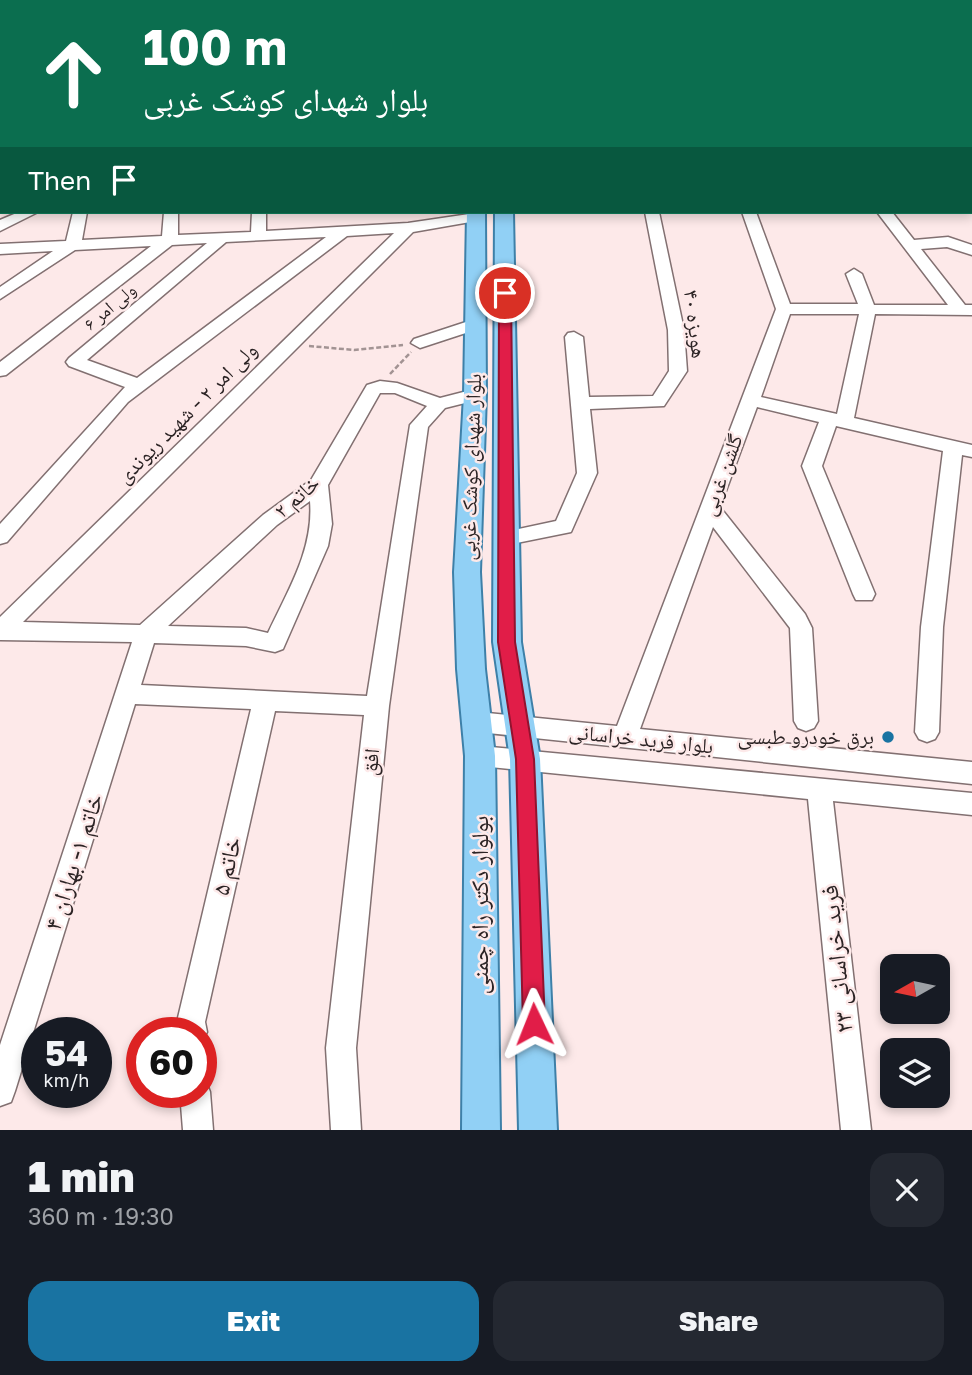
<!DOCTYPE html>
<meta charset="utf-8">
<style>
body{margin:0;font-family:"Golos Text","Noto Naskh Arabic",sans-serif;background:#242831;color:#f1f3f6;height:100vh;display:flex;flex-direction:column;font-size:26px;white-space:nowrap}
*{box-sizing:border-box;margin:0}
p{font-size:23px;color:#9ea1a6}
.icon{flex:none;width:38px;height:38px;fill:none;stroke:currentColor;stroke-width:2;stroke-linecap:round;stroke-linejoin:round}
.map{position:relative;height:1130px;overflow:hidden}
.drawer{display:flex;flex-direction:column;background:#171b24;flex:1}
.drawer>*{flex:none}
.hud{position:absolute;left:0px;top:0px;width:973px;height:214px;box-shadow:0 4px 10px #0003;background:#0b6e4f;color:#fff;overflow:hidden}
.needle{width:46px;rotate:261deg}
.tools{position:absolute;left:880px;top:954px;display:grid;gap:14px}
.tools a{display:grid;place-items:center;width:70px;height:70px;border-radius:14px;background:#171b24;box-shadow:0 4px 10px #0003;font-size:35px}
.speed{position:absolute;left:21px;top:1017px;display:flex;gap:14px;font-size:35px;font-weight:700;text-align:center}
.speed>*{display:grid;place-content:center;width:91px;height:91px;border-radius:50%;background:#171b24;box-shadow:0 4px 10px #0003;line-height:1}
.speed small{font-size:18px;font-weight:400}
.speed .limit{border:10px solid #d22;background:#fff;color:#111}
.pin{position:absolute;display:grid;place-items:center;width:60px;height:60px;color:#fff;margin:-30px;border:4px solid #fff;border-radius:50%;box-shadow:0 2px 7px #0007}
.me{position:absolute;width:77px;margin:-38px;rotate:358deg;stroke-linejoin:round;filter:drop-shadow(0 0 5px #0008)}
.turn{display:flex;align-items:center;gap:24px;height:147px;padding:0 28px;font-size:32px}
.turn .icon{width:91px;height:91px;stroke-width:2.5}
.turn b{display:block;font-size:49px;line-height:60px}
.then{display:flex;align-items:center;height:66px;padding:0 28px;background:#0003;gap:14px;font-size:26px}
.round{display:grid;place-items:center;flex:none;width:74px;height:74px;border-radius:21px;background:#242831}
.overview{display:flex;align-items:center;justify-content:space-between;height:119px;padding:0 28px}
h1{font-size:42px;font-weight:800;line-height:52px}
.action{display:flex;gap:14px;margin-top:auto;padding:14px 28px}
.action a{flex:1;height:80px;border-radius:21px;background:#1973a2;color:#fff;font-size:28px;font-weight:800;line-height:80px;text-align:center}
.action a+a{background:#242831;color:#f1f3f6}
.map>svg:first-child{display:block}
</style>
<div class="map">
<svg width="972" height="1130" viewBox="0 0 972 1130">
<rect width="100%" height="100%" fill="#fde9e9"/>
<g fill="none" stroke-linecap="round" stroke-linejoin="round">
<defs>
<g id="minor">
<path d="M21,0H33L21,2Z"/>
<rect x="90" y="0" width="12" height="2"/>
<path d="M154,0H166L154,2Z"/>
<path d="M234,0H259L233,2Z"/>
<path d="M297,0H314L315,2H299Z"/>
<rect x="590" y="0" width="12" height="2"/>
<path d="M755,0H767L755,2Z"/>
<path d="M811,0H835L833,2Z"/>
<path d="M912,0H924V2H913Z"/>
<rect x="0" y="10" width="2" height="6"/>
<rect x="971" y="45" width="1" height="8"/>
<path d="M0,182H2L0,195Z"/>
<rect x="971" y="187" width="1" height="8"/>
<path d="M19,212H38L0,231V220Z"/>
<path d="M73,212H87L82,240L162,236L164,212H178V235L251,232L252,212H266V231L408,223L476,213L483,217L476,221L413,232L23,622L140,625L263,515L311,480L367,385L380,381L397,383L440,398L475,389L481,391L484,395L481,399L445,408L428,427L389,706L356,1048L361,1130H331L326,1048L364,715L275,711L205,1022L207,1032L201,1043V1032H178L177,1022L251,709L135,704L15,1091L11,1102L0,1106V1045L132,642L0,640V617L394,233L347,236L128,402L7,542L0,544V524L125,387L69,366L66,362L69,358L207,243L172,245L6,375L0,376V362L151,246L75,250L0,299V287L53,251L0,254V244L66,241ZM326,237L137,378L87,360L226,242ZM380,393H395L427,406L410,425L367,696L141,685L154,643L246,646L275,652L283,649L328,546L332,524L328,485ZM310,501C314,549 288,590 268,633L246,628L168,626L277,525Z"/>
<path d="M645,212H659L684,330L687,371L664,406L590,409L597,473L571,532L507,545L500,543L497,538L500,533L556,521L577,473L565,337L568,333L574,332L583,337L589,397L653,396L669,371L668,330Z"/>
<path d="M742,212H756L790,304H858L846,274L854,269L862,274L874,305H948L877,212H892L914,240L948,237L972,245V255L947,247L921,249L965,305H972V315L875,314L854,418L972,445V457L962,455L943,627L939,732L935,739L927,742L919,739L915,732L921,627L943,451L836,426L822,466L875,594L872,600H856L853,594L802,466L819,422L757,407L720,507L805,614L812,628L818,721L814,728L806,731L798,728L794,721L790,628L713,527L640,729L972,762V784L478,732L470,729L466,722L470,715L478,712L617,726L776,309ZM790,314H859L837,414L761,397Z"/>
<path d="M475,319L481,320L483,324L481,328L420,348L411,343L414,339Z"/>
<path d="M480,746L972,793V815L833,801L871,1130H841L808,799L480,766L471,763L468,756L471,749Z"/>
<path d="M201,1080L206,1081L210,1092L213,1130H183L180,1092H201Z"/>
</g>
<g id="major">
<rect x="468" y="0" width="14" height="2"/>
<rect x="488" y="0" width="14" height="2"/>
<path d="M0,100L2,101V111L0,110Z"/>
<rect x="971" y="106" width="1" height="10"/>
<path d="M467,212H485L486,395L480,572L485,669L495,756L500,1130H462L465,756L457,669L454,572L464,395Z"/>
<path d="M495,212H513L521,642L540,759L557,1130H519L510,759L493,642Z"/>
</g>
</defs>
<use href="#minor" stroke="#827071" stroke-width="3"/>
<use href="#major" stroke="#3e80a8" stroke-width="4"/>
<g stroke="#a29393" stroke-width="2.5" stroke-dasharray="5 2.5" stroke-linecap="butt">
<path d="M309,346L354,350L403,345"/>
<path d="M390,374L411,352"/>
</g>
<use href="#minor" fill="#fff" fill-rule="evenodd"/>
<use href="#major" fill="#91d0f5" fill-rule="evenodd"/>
</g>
<path fill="#e11d48" stroke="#92132f" stroke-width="2" d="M505,289L511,293L515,642L534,759L545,1024L542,1032L534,1035L527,1032L523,1024L516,759L498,642L499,293Z"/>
<circle fill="#1973a2" stroke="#fde9e9" stroke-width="2.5" cx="888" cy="737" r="7"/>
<g text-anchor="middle" stroke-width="5" stroke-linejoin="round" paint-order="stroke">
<g font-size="18" fill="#2c2425" stroke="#fde9e9">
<text transform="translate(110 307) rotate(-40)" y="6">ولی امر ۶</text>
</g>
<g font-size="21" fill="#2c2425" stroke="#fde9e9">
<text transform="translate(695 324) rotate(83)" y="7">هویزه ۴۰</text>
<text transform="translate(187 413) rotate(-45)" y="7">ولی امر ۲ - شهید ریوندی</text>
<text transform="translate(471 467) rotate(-88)" y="7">بلوار شهدای کوشک غربی</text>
<text transform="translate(722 475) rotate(-70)" y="7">گلشن غربی</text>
<text transform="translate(297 497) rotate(-41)" y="7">خاتم ۲</text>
<text transform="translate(641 739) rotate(6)" y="7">بلوار فرید خراسانی</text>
<text transform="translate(371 762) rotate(-84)" y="7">افق</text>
</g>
<g font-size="21" fill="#2c2425" stroke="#fde9e9" text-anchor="end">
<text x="874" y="744">برق خودرو طبسی</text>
</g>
<g font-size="24" fill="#2c2425" stroke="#fde9e9">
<text transform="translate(74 862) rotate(-72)" y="8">خاتم ۱- بهاران ۴</text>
<text transform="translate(227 866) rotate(-77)" y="8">خاتم ۵</text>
<text transform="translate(480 905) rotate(-90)" y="8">بولوار دکتر راه چمنی</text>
<text transform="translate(837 959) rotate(-96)" y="8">فرید خراسانی ۲۳</text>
</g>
</g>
</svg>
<div class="tools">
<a><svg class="needle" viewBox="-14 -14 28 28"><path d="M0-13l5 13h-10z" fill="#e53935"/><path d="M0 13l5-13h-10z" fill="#9ea1a6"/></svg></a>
<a><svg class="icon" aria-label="layers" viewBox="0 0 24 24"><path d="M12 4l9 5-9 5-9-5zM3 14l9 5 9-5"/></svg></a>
</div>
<div class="speed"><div>54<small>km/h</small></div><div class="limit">60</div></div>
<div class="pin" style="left:505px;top:293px;background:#d93025"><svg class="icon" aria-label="arrive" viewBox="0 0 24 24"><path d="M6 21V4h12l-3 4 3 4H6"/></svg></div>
<svg class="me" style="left:534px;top:1024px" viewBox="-20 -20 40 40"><path d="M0-17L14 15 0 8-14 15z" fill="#e11d48" stroke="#fff" stroke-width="4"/></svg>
<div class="hud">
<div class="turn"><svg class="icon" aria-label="ahead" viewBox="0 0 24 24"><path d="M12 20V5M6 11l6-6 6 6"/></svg><div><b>100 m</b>بلوار شهدای کوشک غربی</div></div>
<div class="then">Then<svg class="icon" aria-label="arrive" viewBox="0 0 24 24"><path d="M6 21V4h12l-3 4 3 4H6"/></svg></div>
</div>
</div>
<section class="drawer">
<div class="overview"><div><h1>1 min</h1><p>360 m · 19:30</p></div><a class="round"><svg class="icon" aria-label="close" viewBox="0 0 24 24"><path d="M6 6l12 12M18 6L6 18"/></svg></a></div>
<div class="action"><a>Exit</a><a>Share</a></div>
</section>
